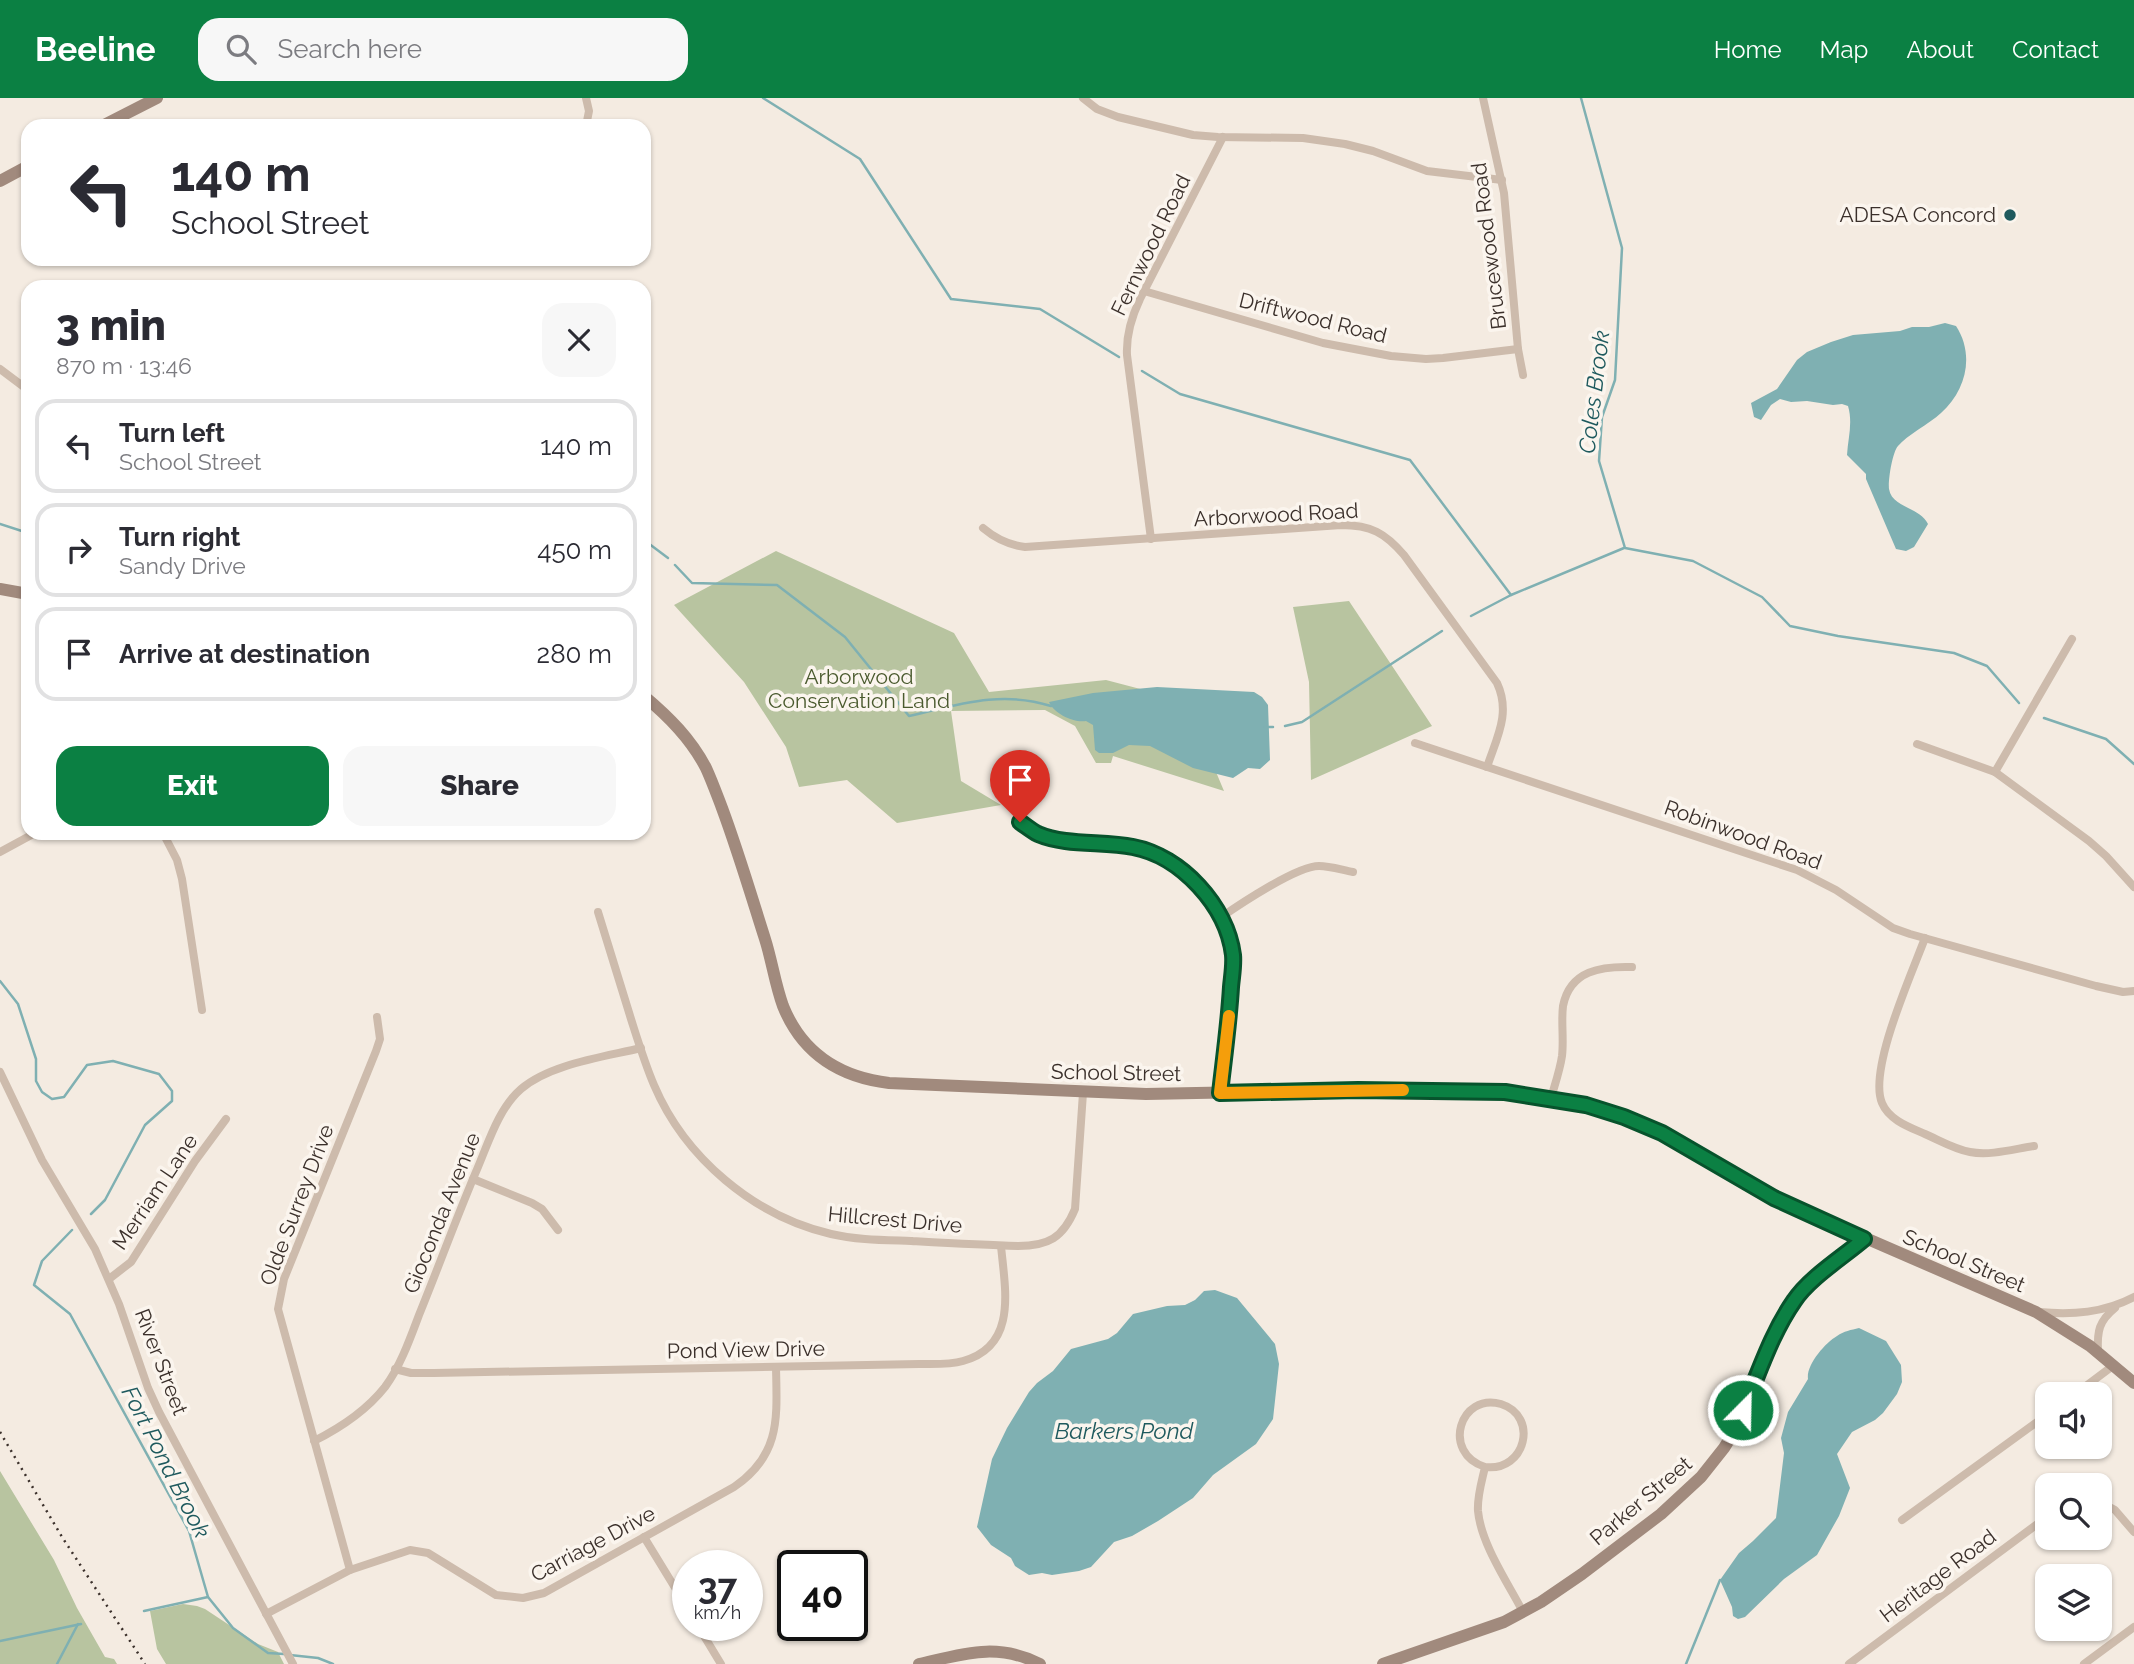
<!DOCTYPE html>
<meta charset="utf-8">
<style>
body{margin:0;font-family:Raleway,sans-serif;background:#f7f7f7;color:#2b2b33;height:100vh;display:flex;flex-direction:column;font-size:26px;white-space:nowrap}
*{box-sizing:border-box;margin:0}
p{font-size:23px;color:#7c7c81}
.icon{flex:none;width:38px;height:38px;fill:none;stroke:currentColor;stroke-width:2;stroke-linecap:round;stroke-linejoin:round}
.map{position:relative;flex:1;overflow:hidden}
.side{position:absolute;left:21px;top:182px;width:630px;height:560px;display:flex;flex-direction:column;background:#fff;border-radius:21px;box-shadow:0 2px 5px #0004}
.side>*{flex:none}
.hud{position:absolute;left:21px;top:21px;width:630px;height:147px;border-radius:21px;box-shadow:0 2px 5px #0004;background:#fff;color:#2b2b33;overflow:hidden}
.buttons{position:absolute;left:2035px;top:1284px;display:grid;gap:14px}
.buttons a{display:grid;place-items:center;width:77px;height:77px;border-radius:14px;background:#fff;box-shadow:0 2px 5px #0004;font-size:35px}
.speed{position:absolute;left:672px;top:1452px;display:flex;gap:14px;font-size:35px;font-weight:700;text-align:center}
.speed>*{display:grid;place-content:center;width:91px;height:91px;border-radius:50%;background:#fff;box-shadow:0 2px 5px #0004;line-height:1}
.speed small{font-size:18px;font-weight:400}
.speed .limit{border:4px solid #111;border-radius:10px;background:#fff;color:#111}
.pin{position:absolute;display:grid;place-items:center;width:60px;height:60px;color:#fff;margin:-72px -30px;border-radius:50% 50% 50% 0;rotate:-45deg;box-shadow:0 0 7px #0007}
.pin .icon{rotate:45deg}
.me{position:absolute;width:77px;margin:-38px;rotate:23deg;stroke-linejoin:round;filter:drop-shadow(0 0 5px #0008)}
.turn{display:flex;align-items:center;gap:24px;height:147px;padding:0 35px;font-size:32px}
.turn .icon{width:91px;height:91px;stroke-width:2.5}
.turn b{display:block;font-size:49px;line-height:60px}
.round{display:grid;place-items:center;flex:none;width:74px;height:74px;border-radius:21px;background:#f7f7f7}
.summary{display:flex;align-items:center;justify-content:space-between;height:119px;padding:0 35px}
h1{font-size:42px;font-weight:800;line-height:52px}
.button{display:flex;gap:14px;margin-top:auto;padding:14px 35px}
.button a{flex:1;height:80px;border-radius:21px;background:#0b8043;color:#fff;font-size:28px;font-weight:800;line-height:80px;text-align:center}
.button a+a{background:#f7f7f7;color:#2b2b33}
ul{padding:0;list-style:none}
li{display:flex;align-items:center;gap:21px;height:94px;margin:0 14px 10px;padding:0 21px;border:4px solid #e1e1e2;border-radius:21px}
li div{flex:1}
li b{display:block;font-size:26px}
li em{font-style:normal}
header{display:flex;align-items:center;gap:42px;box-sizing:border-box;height:98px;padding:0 35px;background:#0b8043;color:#fff}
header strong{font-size:33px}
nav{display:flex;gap:38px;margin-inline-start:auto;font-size:24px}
.search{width:490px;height:63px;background:#f7f7f7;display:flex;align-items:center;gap:18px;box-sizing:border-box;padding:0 24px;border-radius:21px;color:#7c7c81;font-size:26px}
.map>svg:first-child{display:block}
</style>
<header>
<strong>Beeline</strong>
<div class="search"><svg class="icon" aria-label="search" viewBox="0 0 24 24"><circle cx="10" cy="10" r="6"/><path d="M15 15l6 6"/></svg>Search here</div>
<nav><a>Home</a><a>Map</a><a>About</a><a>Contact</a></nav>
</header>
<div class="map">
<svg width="2134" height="1566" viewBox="0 0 2134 1566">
<rect width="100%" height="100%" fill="#f4ebe1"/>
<g fill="#b8c4a0">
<path d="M776,453L954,535L989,594L1106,582L1232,615L1216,674L1224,693L1113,658L1111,665H1096L1075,628L1045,612L951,613L961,683L1001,707L897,725L847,682L799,689L786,649L744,584L674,507Z"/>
<path d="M1349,503L1432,628L1311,682L1309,584L1293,509Z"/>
<path d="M0,1373L54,1462L77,1510L105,1559L114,1561L117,1566H0Z"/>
<path d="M183,1506L197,1508L205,1511L258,1546L278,1554L284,1566H166L157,1551L150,1513Z"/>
</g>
<g fill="#7fb0b2">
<path d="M1945,225L1956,228C1975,257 1966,293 1941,315C1929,326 1907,337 1898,348C1892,355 1888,383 1889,391C1892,410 1920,409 1928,426L1914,449L1906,453L1896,451L1866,381V376L1847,357C1848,340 1853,325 1848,308L1842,306L1833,307L1807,303L1791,304L1780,301L1771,307L1761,322L1754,319L1751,305L1777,291L1797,262L1807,254L1831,244L1853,237L1900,233L1912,229H1929Z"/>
<path d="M1157,589L1254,594L1262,599L1268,607L1270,662L1260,671L1248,670L1233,680L1193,670L1150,648L1129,647L1113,655H1099L1095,652L1093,627L1086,623C1074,625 1054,616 1049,604L1093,595Z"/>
<path d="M1215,1192L1237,1200L1275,1246L1279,1266L1273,1321L1256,1346L1213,1377L1193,1400L1158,1423L1132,1438L1114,1444L1091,1469L1079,1473L1052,1477L1042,1475L1029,1477L1015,1468L1011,1460L991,1447L977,1429L992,1361L1007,1330L1029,1294L1037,1285L1053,1273L1071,1251L1108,1241L1117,1235L1133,1216L1167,1208L1185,1207L1195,1202L1204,1193Z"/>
<path d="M1859,1230L1886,1243L1901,1267L1902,1284L1897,1296L1883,1315L1875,1322L1852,1334L1837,1356L1850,1390L1839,1418L1817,1457L1784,1481L1745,1519L1738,1521L1733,1518L1732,1509L1720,1482L1739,1455L1753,1443L1776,1420L1784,1355L1781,1340L1788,1314L1808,1281C1806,1267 1825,1245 1837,1238C1844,1233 1851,1232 1859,1230Z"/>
</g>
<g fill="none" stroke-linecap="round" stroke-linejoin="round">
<g stroke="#7fb0b2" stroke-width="2.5">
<path d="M763,0L860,61L951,201L1040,211L1119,259"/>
<path d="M1581,0L1622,150L1615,282L1602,319L1599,363L1625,450L1693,463L1762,499L1790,528L1838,538L1954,555L1987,568L2019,605"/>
<path d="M1142,273L1180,296L1410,362L1511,497"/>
<path d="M0,426L28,435"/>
<path d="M644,442L668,460"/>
<path d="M675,467L692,485L777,487L845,539L909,618C957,607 1001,592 1051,608"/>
<path d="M1471,518L1511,497L1624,450"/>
<path d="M2044,620L2106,641L2134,666"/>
<path d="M1285,628L1302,624L1442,533"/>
<path d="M1265,629H1273"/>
<path d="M0,883L18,906L36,961V983L42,994L52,1001L64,999L87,967L113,963L159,976L172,993V1003L145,1027L105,1102L91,1116"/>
<path d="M72,1132L42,1163L34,1187L70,1216L189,1433L208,1499L233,1530L268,1555L284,1556"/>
<path d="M144,1513L208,1499"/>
<path d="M0,1543L81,1526"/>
<path d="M290,1557L318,1560L333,1566"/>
<path d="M57,1566L78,1526"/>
<path d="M1686,1566L1720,1482"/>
</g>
<g stroke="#cdbbac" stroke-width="8">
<path d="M1083,0L1097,11L1118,19L1193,37L1218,39L1303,40L1345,46L1373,53L1427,73L1502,82"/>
<path d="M1483,0L1504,95L1518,251L1523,277"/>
<path d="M586,28L589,13L586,0"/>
<path d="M1144,193L1323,245L1391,258L1426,261L1443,260L1518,251"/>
<path d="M0,271L28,292"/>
<path d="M983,430C996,441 1009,447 1025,449L1341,427C1371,427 1385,435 1404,457L1497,585C1511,615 1497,639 1487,669"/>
<path d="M1151,441L1127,257C1126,237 1131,220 1140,201L1223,39"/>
<path d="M1415,645L1797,772L1836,792L1893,830L1910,836L2096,888L2123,894L2134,893"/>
<path d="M1917,646L1995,674L2089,743L2106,758L2134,789"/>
<path d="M1995,674L2072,541"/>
<path d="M1020,724C1026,728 1032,733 1038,736C1066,748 1103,743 1133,749C1181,758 1227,807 1233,857C1234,867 1232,878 1231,889C1229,924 1224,960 1220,995"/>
<path d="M163,735L177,762L182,781L202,912"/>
<path d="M0,754L35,735"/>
<path d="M598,814C609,850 620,886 631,921C638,943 645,966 654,987C685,1060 754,1118 831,1136C857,1142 885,1142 911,1143C947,1145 982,1147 1018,1148C1048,1148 1063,1140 1075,1111L1083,995"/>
<path d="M1220,820C1240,806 1297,768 1319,768C1330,768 1342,772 1353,774"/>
<path d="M1925,840C1912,875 1868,972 1882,1005C1889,1022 1909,1029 1925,1036C1939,1042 1954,1051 1970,1054C1990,1058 2014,1051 2034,1048"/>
<path d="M0,974L42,1062L95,1151L105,1174L119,1206L148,1290L159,1314L293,1566"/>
<path d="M1551,1000C1555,986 1560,972 1562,958C1564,941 1561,924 1563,908C1570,872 1602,868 1632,869"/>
<path d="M473,1081L532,1105L542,1111L558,1132"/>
<path d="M109,1181L131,1164L195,1063L226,1021"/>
<path d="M2039,1214C2072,1217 2104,1215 2134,1199"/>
<path d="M2098,1253C2097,1233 2099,1223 2115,1210"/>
<path d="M395,1271L411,1275H434L919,1266C933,1266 949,1267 963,1263C1018,1248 1005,1191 1001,1148"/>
<path d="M2074,1297L2114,1267"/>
<path d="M314,1343C340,1330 366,1313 385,1289C400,1269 410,1241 419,1217C439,1168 457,1118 478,1069C489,1043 499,1010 521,991C550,966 604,959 641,950"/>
<path d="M1485,1369C1441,1355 1460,1294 1501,1306C1539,1318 1526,1374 1485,1369C1482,1383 1477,1398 1478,1413C1481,1446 1508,1485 1523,1514"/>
<path d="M2100,1404L2115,1412L2134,1434"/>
<path d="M1902,1422L2048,1316"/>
<path d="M644,1439L688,1511"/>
<path d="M350,1472L278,1211L284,1181L376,953L380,941L377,919"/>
<path d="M266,1516L350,1472L410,1452L428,1455L496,1497L523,1500L544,1495L734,1389C781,1357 777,1320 776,1269"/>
<path d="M698,1528L721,1566"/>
<path d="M1849,1566L2048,1418"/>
<path d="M2084,1566L2134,1529"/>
</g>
<g stroke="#a18a7d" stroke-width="12">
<path d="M102,28L157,0"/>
<path d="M0,83L28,68"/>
<path d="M0,491L28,496"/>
<path d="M644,598C669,619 691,641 706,670C712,683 717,697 722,710C738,753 751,797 765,841C772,863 775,886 783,908C802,955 839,979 889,985L1146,996L1358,992L1505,994L1586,1007L1624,1019L1662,1035L1794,1109L2036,1214L2090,1248L2134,1285"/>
<path d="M919,1566C963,1556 997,1544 1040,1566"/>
<path d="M1383,1566L1504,1524L1541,1504L1582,1476L1661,1416L1701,1379L1724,1350L1734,1334L1767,1253L1795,1200L1864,1141"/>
</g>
<path stroke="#3b302b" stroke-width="2.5" stroke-dasharray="2 5" stroke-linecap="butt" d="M0,1334L62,1439L145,1566"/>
</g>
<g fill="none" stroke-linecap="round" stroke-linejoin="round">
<defs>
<path id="route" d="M1020,724C1026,728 1032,733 1038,736C1066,748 1103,743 1133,749C1181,758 1227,808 1233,857C1234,867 1232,878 1231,889C1229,924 1224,960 1220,995L1358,992L1505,994L1586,1007L1624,1019L1662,1035L1774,1100L1864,1141C1843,1159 1809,1180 1794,1203C1771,1236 1759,1275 1743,1312"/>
</defs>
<use href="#route" stroke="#07532c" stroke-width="18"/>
<use href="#route" stroke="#0b8043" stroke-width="12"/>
<path stroke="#f59e0b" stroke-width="12" d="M1229,918L1220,995L1403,992"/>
</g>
<circle fill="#1f5a5e" stroke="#fbf5ee" stroke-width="2.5" cx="2010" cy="117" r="7"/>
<g text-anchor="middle" stroke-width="7" stroke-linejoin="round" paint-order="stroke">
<g font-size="21" fill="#3b302b" stroke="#fbf5ee" text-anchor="end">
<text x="1996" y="124">ADESA Concord</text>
</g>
<g font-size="21" fill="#3b302b" stroke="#fbf5ee">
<text transform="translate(1151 147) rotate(-64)" y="7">Fernwood Road</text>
<text transform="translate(1489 148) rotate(-97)" y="7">Brucewood Road</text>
<text transform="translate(1313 220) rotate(14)" y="7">Driftwood Road</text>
<text transform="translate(1276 417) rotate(-3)" y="7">Arborwood Road</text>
<text transform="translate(1743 737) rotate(20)" y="7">Robinwood Road</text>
<text transform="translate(1116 975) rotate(1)" y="7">School Street</text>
<text transform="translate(155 1094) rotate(-56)" y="7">Merriam Lane</text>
<text transform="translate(297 1107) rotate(-69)" y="7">Olde Surrey Drive</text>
<text transform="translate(442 1115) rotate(-68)" y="7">Gioconda Avenue</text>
<text transform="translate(895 1122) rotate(5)" y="7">Hillcrest Drive</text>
<text transform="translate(1964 1163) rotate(23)" y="7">School Street</text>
<text transform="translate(746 1252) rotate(-1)" y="7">Pond View Drive</text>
<text transform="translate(161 1264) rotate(69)" y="7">River Street</text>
<text transform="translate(1641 1403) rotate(-40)" y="7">Parker Street</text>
<text transform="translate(593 1446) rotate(-28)" y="7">Carriage Drive</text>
<text transform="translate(1938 1478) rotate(-37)" y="7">Heritage Road</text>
</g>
<g font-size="21" fill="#4a5a2e" stroke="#fbf5ee">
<text x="859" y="586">Arborwood<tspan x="859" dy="24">Conservation Land</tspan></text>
</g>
<g font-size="23" font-style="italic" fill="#1f5a5e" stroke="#fbf5ee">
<text transform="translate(1594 294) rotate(-83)" y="8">Coles Brook</text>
<text x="1124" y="1341">Barkers Pond</text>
<text transform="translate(166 1364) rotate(63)" y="8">Fort Pond Brook</text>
</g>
</g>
</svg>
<div class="buttons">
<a><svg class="icon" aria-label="sound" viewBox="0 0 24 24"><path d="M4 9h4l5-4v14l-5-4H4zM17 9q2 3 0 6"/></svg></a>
<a><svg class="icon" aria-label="search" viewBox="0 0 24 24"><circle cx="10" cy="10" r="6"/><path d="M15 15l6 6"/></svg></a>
<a><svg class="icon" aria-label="layers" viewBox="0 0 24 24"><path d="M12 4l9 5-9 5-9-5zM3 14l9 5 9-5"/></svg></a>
</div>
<div class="speed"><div>37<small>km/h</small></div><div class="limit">40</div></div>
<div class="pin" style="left:1020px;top:724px;background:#d93025"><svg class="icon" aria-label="arrive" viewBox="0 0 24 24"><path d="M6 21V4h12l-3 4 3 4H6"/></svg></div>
<svg class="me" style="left:1743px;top:1312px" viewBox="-20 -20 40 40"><circle r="17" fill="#0b8043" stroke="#fff" stroke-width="3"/><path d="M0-11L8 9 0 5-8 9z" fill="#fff"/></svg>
<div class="hud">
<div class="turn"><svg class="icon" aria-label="left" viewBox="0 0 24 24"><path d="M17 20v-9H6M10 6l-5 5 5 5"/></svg><div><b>140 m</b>School Street</div></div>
</div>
<section class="side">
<div class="summary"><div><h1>3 min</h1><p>870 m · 13:46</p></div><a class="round"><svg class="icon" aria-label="close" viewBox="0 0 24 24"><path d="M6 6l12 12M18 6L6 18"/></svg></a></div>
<ul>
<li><svg class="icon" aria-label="left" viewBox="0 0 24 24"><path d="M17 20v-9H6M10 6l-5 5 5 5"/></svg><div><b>Turn left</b><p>School Street</p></div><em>140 m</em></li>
<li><svg class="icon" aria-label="right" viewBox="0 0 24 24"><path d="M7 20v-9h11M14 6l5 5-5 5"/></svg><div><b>Turn right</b><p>Sandy Drive</p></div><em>450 m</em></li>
<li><svg class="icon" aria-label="arrive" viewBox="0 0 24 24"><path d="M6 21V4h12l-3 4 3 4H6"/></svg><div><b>Arrive at destination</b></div><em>280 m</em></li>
</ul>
<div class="button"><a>Exit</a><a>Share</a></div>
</section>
</div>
